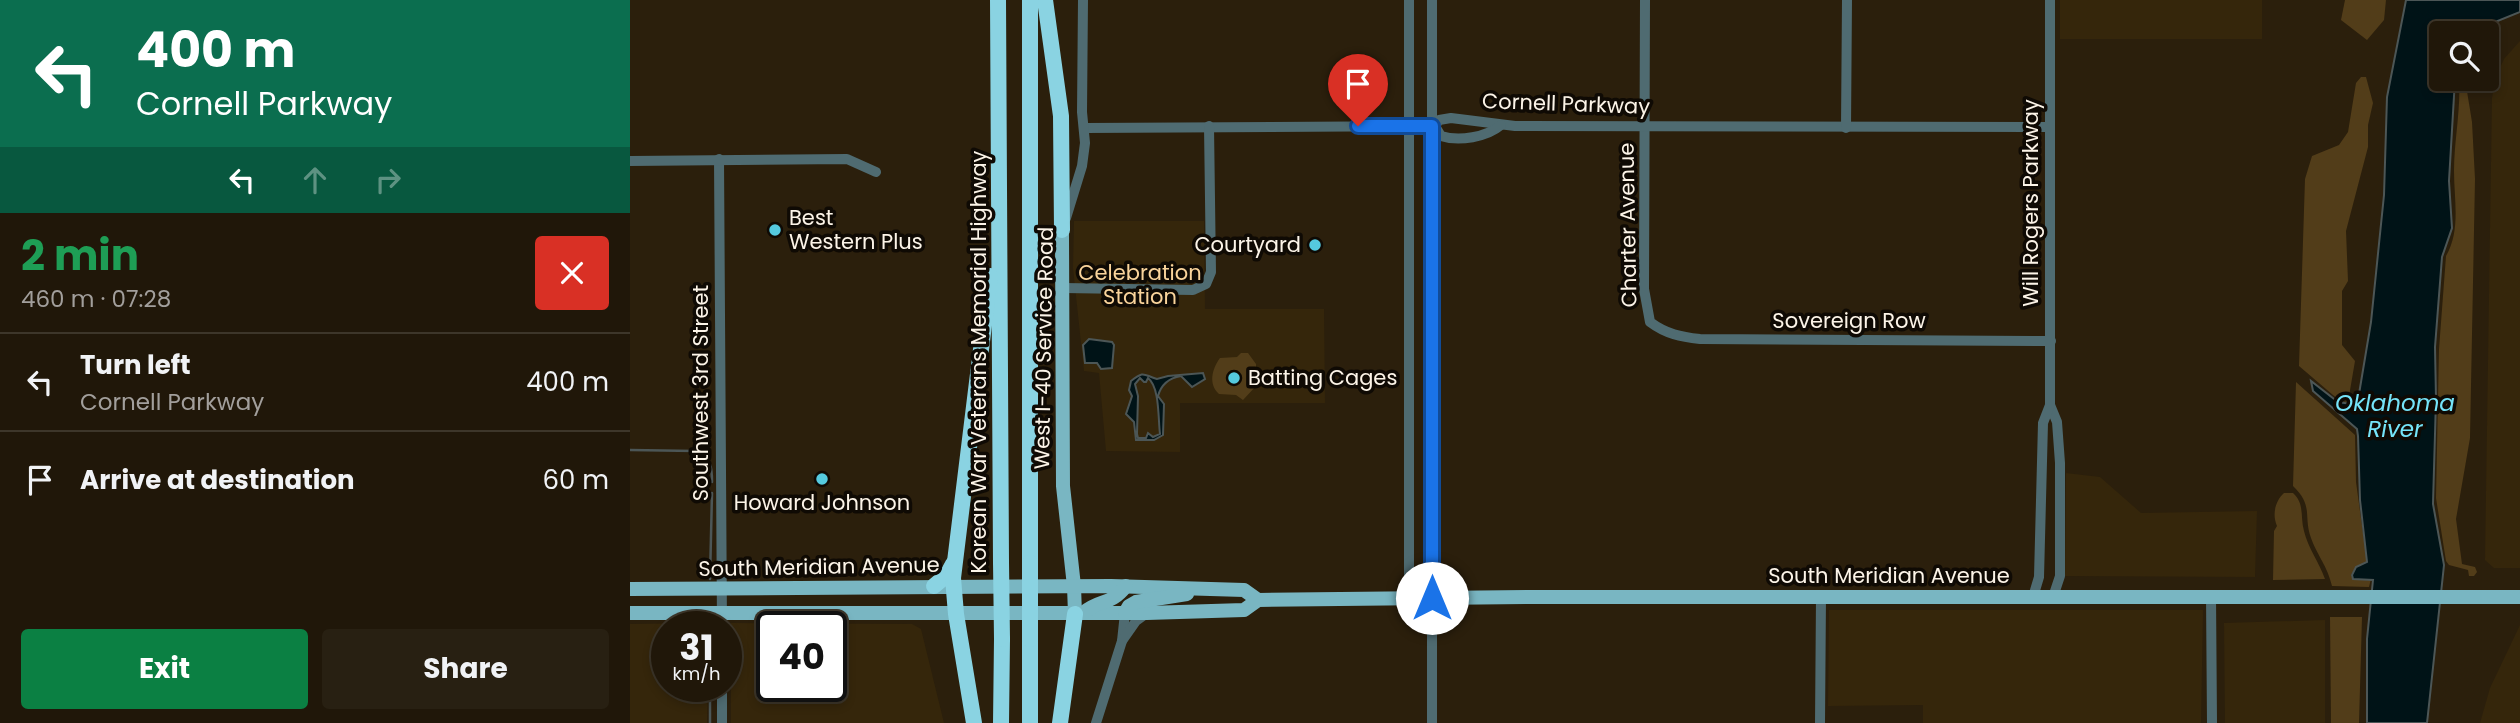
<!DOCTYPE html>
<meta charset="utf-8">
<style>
body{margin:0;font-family:Poppins,sans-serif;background:#282012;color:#f1f3f6;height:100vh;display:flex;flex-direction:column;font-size:26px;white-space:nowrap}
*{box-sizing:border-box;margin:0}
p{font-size:23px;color:#a29f9c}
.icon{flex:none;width:38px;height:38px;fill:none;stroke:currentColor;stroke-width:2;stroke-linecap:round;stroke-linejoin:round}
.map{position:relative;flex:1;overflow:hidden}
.sheet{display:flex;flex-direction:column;background:#201709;width:630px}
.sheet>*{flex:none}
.top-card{background:#0b6e4f;color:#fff;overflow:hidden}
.controls{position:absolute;left:1799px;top:21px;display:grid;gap:14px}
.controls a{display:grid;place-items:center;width:70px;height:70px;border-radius:7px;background:#201709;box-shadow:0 4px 10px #0003,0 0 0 2px #3d362a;font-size:35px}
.speed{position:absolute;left:21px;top:611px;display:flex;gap:14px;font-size:35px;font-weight:700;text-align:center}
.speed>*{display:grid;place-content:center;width:91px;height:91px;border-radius:50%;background:#201709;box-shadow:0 4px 10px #0003,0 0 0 2px #3d362a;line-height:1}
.speed small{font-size:18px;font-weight:400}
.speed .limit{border:4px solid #111;border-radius:10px;background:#fff;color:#111}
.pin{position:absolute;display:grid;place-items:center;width:60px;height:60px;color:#fff;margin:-72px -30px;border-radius:50% 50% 50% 0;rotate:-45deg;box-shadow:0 0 7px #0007}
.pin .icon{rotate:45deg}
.me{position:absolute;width:77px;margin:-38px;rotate:0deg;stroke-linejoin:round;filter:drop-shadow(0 0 5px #0008)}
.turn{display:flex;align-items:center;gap:24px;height:147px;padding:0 21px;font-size:32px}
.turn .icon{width:91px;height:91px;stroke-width:2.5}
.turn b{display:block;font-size:49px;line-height:60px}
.lanes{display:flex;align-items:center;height:66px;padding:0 21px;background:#0003;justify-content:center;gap:35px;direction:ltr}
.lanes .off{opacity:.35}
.round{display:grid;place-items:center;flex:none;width:74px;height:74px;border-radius:7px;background:#282012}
.head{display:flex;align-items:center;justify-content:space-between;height:119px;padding:0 21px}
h1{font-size:42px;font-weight:700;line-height:52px;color:#1e9e55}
.button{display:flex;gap:14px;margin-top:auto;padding:14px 21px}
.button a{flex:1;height:80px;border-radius:7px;background:#0b8043;color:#fff;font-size:28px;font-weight:700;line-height:80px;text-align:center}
.button a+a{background:#282012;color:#f1f3f6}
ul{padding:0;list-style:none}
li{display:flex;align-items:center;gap:21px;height:98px;padding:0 21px;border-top:2px solid #3d362a}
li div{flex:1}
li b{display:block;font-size:26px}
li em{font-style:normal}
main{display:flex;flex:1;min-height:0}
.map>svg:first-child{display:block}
</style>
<main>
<section class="sheet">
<div class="top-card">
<div class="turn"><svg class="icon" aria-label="left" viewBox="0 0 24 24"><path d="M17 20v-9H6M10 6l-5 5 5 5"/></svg><div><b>400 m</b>Cornell Parkway</div></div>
<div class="lanes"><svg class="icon" aria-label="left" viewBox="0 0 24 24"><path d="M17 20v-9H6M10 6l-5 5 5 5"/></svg><svg class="icon off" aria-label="ahead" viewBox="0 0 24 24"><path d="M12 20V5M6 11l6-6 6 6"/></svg><svg class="icon off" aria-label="right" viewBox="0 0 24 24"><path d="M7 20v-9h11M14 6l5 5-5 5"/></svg></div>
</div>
<div class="head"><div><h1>2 min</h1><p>460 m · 07:28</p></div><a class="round" style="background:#d93025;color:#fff"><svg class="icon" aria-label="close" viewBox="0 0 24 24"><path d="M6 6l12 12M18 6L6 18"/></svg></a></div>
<ul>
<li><svg class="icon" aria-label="left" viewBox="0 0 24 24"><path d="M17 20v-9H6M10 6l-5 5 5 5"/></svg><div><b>Turn left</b><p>Cornell Parkway</p></div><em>400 m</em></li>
<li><svg class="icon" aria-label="arrive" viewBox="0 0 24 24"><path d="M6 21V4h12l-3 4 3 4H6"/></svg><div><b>Arrive at destination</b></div><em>60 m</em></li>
</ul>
<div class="button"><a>Exit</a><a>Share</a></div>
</section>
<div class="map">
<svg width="1890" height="723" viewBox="0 0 1890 723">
<rect width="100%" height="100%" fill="#2b1f0c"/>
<g fill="#35260b" fill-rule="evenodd">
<rect x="1430" y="0" width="202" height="39"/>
<path d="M1890,41V568H1864L1855,560L1862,98L1865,79L1874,59Z"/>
<path d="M444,221H574L575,309H694L695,403H550V452L476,451L469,373L454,371L443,268Z"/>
<path d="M1436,473L1470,477L1511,513L1627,511L1625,577L1435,576Z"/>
<path d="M1199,610H1573L1571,723H1293V705L1198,706Z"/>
<path d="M1695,620V723H1595L1594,623Z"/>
<path d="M78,623V626H37V686H78L77,723H0V624Z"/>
<path d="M101,623L282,624L291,629L314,723H101ZM142,626H201V686H142Z"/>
<path d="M1890,625V723H1850L1860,688Z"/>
</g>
<g fill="#523d19">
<path d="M1715,0H1756L1754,20L1737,40L1711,20Z"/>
<path d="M1731,77H1736L1743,103L1738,125V147L1716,231L1718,281L1712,291V345L1725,361L1718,402L1710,401L1669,366L1675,179L1682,156L1709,145L1718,132L1726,83Z"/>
<path d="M1829,79H1835L1842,122L1845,179L1840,438L1826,519L1832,564L1845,567L1847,572L1844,576H1839L1838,570L1819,565L1816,561L1806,498L1809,349L1816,256C1831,230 1824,200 1824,171C1824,140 1831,110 1829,79Z"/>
<path d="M611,353H618L626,364V386L613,400L606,395L589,394C578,384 582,369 590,358L607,357Z"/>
<path d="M1666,382L1725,435L1726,482L1737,562L1726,567L1721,575L1723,580L1741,579L1739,587L1702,586C1697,565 1688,557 1681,538C1673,516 1684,506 1663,486Z"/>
<path d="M1654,493H1663C1675,504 1670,517 1674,531C1678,548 1689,562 1695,579L1643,580L1644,531L1647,526C1642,515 1645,501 1654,493Z"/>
<path d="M1700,617H1732L1729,723H1701Z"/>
</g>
<g fill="#001317" stroke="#4c5656" stroke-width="2" fill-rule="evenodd">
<path d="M1776,0H1890V12L1838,33H1811V79H1825L1819,181L1822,228L1812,257L1805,347L1806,399L1803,504L1814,565L1798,714L1797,723H1737V639L1743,580L1723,579L1722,575L1726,567L1737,562L1730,500L1728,436L1727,429L1683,391L1681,381L1708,402L1721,404L1728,400L1741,322L1754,195L1757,97Z"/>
<path d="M459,339L482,342L484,345L482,368L471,369L467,363H455L453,345Z"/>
<path d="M573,373L575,379L562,387L551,376C539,378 531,385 528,396L534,404L533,435L524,440H506L504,422L496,414L502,396L499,390L501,381C515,370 513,375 527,379L538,376ZM510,378L514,382H516L518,378C530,387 528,420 530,434L523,437L518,433L516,438H508L507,434L508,396L505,384Z"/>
</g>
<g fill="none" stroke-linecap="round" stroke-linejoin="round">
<g stroke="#4c5656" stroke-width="2.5">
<path d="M0,450L65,451C81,458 82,466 82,482"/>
<path d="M80,579L82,493"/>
<path d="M80,723V686"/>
</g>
<g stroke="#4f6b71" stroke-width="10">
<path d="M1015,0L1014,289L1020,322C1036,334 1051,337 1070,339L1421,341"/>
<path d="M805,126L809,120L821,118L885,126L1420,127"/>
<path d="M805,126L811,136C829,142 857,137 871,125"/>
<path d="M455,128L805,126"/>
<path d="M1216,128L1217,0"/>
<path d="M89,159L92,626"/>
<path d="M0,161L217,159L246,172"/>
<path d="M436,218L452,166L455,143L452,112L453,0"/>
<path d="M433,288L563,290L576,284L581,272L579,126"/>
<path d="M1420,405L1427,422L1430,463V576L1423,597"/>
<path d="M1581,595L1582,723"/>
<path d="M1403,597L1409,577L1413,423L1420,405V0"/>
<path d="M779,598V0"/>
<path d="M492,641L495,613"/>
<path d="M92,686V723"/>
<path d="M466,723L492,641L506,621L517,613"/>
<path d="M802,723V0"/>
<path d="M1190,723L1191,597"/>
</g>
<g stroke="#79b6c2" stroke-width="14">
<path d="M432,230L433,486L444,586L445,614"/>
<path d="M0,589L481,586L614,590L628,600"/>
<path d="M0,613H517L614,610L628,600L896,597H1890"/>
<path d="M453,613C471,598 479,607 496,586"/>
<path d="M495,613L499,606L506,602L557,594"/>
</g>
<g stroke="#8ad3e2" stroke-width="16">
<path d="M368,0L371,562"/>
<path d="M415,0L431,116L432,230"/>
<path d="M400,563V0"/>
<path d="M304,586L317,575L323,564"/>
<path d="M344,723L326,614L323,578L360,276"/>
<path d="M371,723L372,639"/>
<path d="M400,723V639"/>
<path d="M430,723L445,614"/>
</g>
<g stroke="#8ad3e2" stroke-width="16">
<path d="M371,562L372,639"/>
<path d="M400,639V563"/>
</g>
</g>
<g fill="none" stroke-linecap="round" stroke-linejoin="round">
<defs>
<path id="route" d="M728,126H802V598"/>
</defs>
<use href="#route" stroke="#114b97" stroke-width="18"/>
<use href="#route" stroke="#1a73e8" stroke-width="12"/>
</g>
<g fill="#55cadf" stroke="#0f0a04" stroke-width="2.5">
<circle cx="145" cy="230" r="7"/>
<circle cx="685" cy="245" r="7"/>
<circle cx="604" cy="378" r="7"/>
<circle cx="192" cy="479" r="7"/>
</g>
<g text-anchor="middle" stroke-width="7" stroke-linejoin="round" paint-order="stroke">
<g font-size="21" fill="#fcf4e8" stroke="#0f0a04">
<text transform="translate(936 104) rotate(2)" y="7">Cornell Parkway</text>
<text transform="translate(1401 203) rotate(-90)" y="7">Will Rogers Parkway</text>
<text transform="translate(998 225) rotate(-91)" y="7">Charter Avenue</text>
<text x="1219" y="328">Sovereign Row</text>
<text transform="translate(414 348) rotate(-89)" y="7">West I-40 Service Road</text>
<text transform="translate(349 362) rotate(-90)" y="7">Korean War Veterans Memorial Highway</text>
<text transform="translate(71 393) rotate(-90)" y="7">Southwest 3rd Street</text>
<text transform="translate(189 567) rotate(-1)" y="7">South Meridian Avenue</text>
<text x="1259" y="583">South Meridian Avenue</text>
</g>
<g font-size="21" fill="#fcf4e8" stroke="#0f0a04" text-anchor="start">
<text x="159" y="225">Best<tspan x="159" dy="24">Western Plus</tspan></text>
<text x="671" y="252" text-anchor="end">Courtyard</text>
<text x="618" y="385">Batting Cages</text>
<text x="192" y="510" text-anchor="middle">Howard Johnson</text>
</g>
<g font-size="21" fill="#fad49b" stroke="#0f0a04">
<text x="510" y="280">Celebration<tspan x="510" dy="24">Station</tspan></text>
</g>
<g font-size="23" font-style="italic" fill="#75e4f9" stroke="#0f0a04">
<text x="1765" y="411">Oklahoma<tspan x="1765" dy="26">River</tspan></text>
</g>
</g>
</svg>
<div class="controls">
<a><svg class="icon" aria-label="search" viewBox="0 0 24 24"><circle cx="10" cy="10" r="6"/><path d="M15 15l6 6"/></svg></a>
</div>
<div class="speed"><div>31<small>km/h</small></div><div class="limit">40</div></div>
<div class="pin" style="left:728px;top:126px;background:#d93025"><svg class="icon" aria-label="arrive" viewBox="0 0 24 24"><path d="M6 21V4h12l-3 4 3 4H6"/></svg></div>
<svg class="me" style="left:802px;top:598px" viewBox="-20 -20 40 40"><circle r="19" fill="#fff"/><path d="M0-13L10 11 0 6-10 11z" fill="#1a73e8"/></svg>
</div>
</main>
